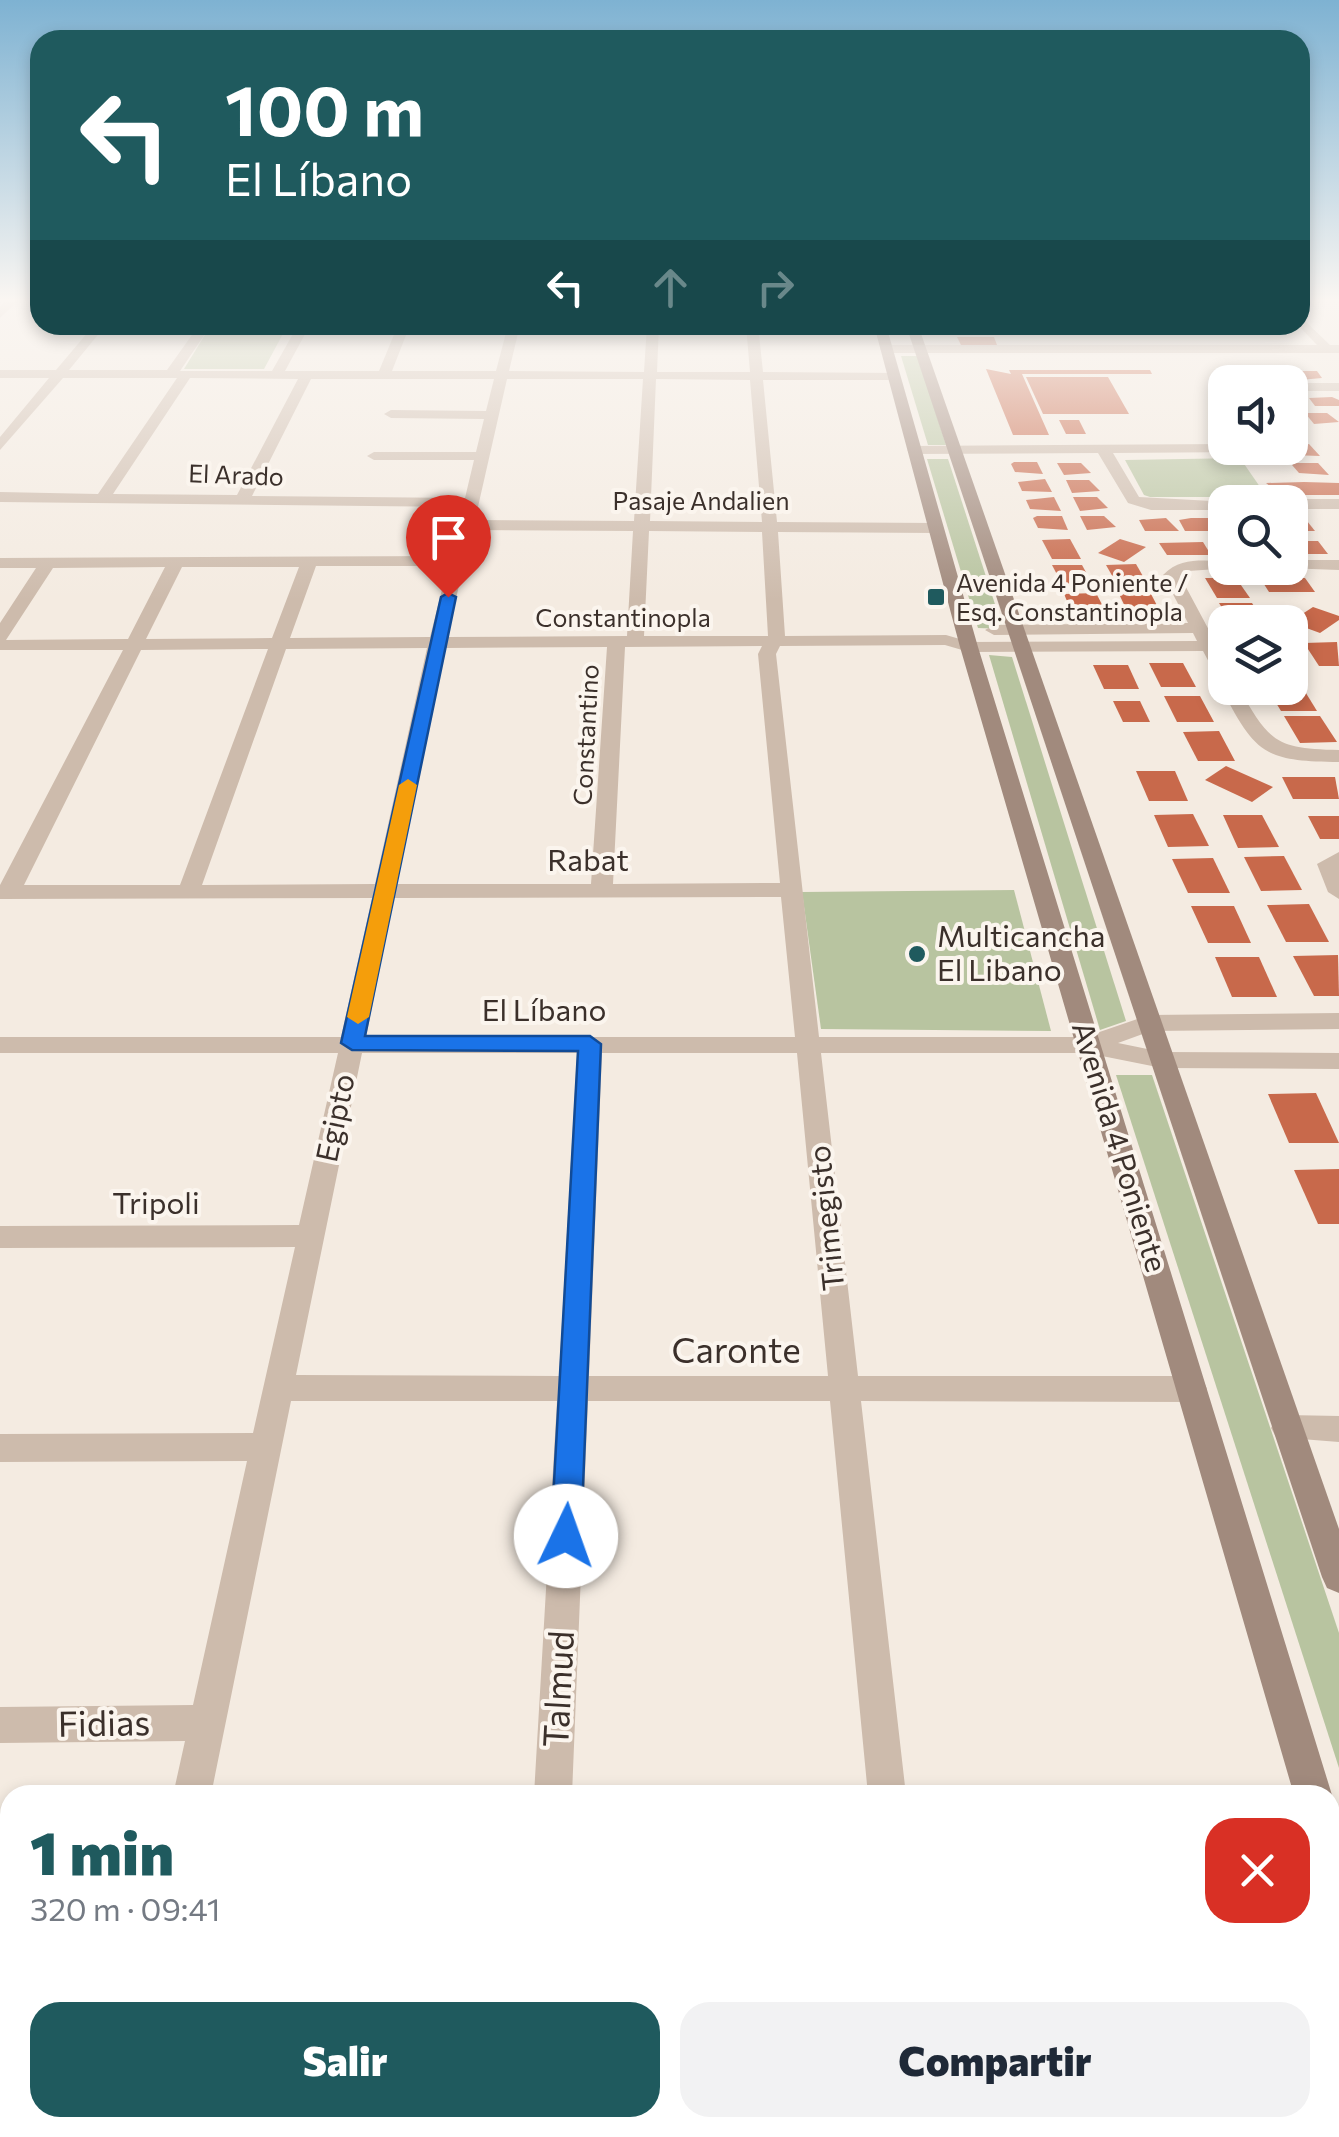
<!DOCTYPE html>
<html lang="es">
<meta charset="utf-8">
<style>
body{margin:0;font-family:Commissioner,sans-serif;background:#f2f2f3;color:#1f2937;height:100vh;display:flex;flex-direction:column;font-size:38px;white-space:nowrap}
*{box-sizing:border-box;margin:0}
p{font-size:32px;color:#747a83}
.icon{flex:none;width:55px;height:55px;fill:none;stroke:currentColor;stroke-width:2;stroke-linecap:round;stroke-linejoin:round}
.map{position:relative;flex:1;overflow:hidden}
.details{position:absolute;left:0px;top:1785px;width:1340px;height:352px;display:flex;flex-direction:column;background:#fff;border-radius:30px 30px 0 0;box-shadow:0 5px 15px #0003}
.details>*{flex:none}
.banner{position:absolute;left:30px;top:30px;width:1280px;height:305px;border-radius:30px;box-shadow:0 5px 15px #0003;background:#1f5a5e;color:#fff;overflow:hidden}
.tools{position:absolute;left:1208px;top:365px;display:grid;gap:20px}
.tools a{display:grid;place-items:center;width:100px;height:100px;border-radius:20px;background:#fff;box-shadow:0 5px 15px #0003;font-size:50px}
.pin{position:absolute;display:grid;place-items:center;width:85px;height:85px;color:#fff;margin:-102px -42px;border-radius:50% 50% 50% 0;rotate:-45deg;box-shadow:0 0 10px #0007}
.pin .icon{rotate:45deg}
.me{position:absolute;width:110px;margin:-55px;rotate:3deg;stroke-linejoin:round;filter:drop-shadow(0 0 8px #0008)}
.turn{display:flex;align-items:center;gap:35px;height:210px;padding:0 30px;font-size:45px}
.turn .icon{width:130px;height:130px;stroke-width:2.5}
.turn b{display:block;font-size:70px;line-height:85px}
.lanes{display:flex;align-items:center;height:95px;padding:0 30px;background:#0003;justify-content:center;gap:50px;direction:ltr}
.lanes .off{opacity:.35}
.round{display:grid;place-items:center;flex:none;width:105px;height:105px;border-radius:30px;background:#f2f2f3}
.summary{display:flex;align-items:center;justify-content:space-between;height:170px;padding:0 30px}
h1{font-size:60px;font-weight:800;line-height:75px;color:#1f5a5e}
.primary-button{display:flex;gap:20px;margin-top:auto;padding:20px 30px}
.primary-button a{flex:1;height:115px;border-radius:30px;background:#1f5a5e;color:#fff;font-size:40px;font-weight:800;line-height:115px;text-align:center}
.primary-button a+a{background:#f2f2f3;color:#1f2937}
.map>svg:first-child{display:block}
</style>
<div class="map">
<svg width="1339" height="2137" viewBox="0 0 1339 2137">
<rect width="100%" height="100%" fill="#f4ebe1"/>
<g fill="#b8c4a0">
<path d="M208,330H285L264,369H184Z"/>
<path d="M901,356H918L946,445H928Z"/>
<path d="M1240,458L1267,497H1150L1144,495L1125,460Z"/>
<path d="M927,459H948L1003,629L978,628Z"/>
<path d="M989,655L1012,657L1126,1021L1100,1030Z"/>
<path d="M1014,890L1051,1031L821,1029L802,892Z"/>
<path d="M1116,1075H1152L1339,1633V1768Z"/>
</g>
<g fill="#c8694b">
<path d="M957,337H994L997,345H961Z"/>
<path d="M986,369L1011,374L1009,370H1150L1152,374H1022L1049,435H1013Z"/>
<path d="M1213,371H1241L1246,378L1224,379Z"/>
<path d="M1251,371H1278L1284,378L1261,379Z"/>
<path d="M1289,371H1317L1322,378L1300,380Z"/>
<path d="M1026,377H1108L1129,414H1043Z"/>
<path d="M1332,397L1339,400V406H1315L1309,398Z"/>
<path d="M1305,413H1327L1339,422L1314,424Z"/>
<path d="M1059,420H1079L1086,434H1066Z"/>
<path d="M1309,444L1320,456L1291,455L1285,448Z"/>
<path d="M1014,462H1037L1043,474L1015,472L1011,464Z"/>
<path d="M1057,463H1081L1091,473L1064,475Z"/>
<path d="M1295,463H1318L1329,475L1299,473L1292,465Z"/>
<path d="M1045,479L1052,492L1022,491L1018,482Z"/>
<path d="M1066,480H1089L1100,491L1072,493Z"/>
<path d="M1304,482L1339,483V495H1281L1266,483Z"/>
<path d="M1054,497L1061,511L1030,509L1026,500Z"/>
<path d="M1073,497H1097L1108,508L1080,511Z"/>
<path d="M1037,516H1062L1068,530L1038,528L1033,518Z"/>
<path d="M1080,516H1104L1116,527L1087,530Z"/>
<path d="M1166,518L1179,531H1145L1139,520Z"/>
<path d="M1191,518H1213L1225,531H1185L1179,520Z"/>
<path d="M1290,518L1307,521L1315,531H1290Z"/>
<path d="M1070,539L1081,559H1052L1042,540Z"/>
<path d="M1120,539L1146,547L1124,562L1098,553Z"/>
<path d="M1290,541H1318L1328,554H1290Z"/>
<path d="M1203,542L1211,555H1167L1159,543Z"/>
<path d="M1136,564L1148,585L1118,586L1106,565Z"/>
<path d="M1052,565H1082L1093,585L1063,586Z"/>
<path d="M1205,578H1236L1250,598H1217Z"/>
<path d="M1260,578H1305L1315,592H1269Z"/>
<path d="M1096,593L1107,614L1073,615L1064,594Z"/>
<path d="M1119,594H1151L1162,615H1129Z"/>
<path d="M1219,603H1252L1264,622H1231Z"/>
<path d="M1313,607L1339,616V620L1320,633L1290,622Z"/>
<path d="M1337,642L1339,666H1319L1304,643Z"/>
<path d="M1149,663H1183L1196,687H1161Z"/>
<path d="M1093,665H1128L1139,689H1104Z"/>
<path d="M1301,685L1317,711H1281L1267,688Z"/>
<path d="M1164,696H1200L1214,722H1177Z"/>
<path d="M1113,701H1140L1150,722H1123Z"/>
<path d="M1284,716H1320L1337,742L1300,743Z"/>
<path d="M1219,731L1235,761H1198L1183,732Z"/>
<path d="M1226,766L1273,787L1252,802L1205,780Z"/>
<path d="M1136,771H1175L1188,801H1149Z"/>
<path d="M1282,777H1335L1339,799H1293Z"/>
<path d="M1193,814L1209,846L1168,847L1154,815Z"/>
<path d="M1223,815H1262L1279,847L1238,848Z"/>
<path d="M1308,816H1339V839H1320Z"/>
<path d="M1284,856L1302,890L1261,891L1244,857Z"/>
<path d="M1213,858L1230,893H1188L1172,859Z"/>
<path d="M1309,904L1329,942H1286L1267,905Z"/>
<path d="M1191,906H1234L1251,943H1208Z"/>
<path d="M1338,955L1339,996H1314L1293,956Z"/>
<path d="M1215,957H1259L1277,997H1232Z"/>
<path d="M1316,1093L1339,1143H1289L1268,1094Z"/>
<path d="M1339,1169V1224H1318L1294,1170Z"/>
</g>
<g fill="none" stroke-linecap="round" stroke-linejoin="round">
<g fill="#cdbbac" fill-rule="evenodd">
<path d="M5,301H18L0,318V307Z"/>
<path d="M1300,316L1330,345H1339V353H886L880,349L886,345H1317L1298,325Z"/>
<path d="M94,325H106L69,370H167L199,325H211L180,371H272L298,325H310L285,371H379L398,325H410L392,371H496L508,325H520L509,371L644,372L647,325H659L657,372H750L746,325H758L763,372L899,373V379L894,380H763L777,522L936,523L944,528L936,533L778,532L785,636L946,635L970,642L1197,641L1193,633L994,635L985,630L994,625L1188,623L1163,575C1181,557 1201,561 1225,561V568H1232L1188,571L1180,576L1225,660V682L1219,681L1203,651L969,652L945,645L780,646L776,654L819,1037H1085L1149,1015L1339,1013V1029L1151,1031L1118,1043L1162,1052L1339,1053V1069L1162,1068L1087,1053H821L858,1376H1192L1203,1380L1207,1389L1203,1398L1192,1402L861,1401L906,1795H868L830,1401H588L572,1795H534L557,1401H291L211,1795H173L185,1741L0,1743V1707L193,1705L247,1461L0,1462V1434L253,1433L295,1247L0,1248V1226L299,1225L338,1053H0V1037H341L372,898L0,899V885L123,650H0V623L36,568H0V558L450,556L462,507L0,502V492L98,494L177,378H63L0,450V437L49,378H0V370H56ZM190,378L298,379L237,495L113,494ZM311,379H494L486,411L391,410L384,414L391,418L484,419L476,452H374L367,456L374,460H474L465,498L252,496ZM507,379H643L634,521L475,520ZM656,379L750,380L762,522L650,521ZM472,530L633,531L627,636L447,637ZM649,531L762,532L768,636H644ZM316,566H448L430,637L290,638ZM165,567L128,639L6,640L53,568ZM182,567H299L272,638L146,639ZM762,646L758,654L780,883L613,884L625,647ZM607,647L591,884H397L445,648ZM427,648L375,884L202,885L286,649ZM268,649L180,885H24L141,650ZM781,897L795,1037H366L394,898ZM362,1053H577L559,1376L296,1375ZM602,1053H797L828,1376H589Z"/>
<rect x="1290" y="383" width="49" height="8"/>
<path d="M1225,386V406L1213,394Z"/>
<path d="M1225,444V448H1252L1245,452L1113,453L1139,497L1230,502H1225V510H1151L1128,503L1098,453L914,454L907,450L914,446Z"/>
<path d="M1290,499H1339V509H1290V502H1283Z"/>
<path d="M1290,560H1339V570L1284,568H1290Z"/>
<path d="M1223,684L1239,688C1269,742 1276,749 1339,750V762C1263,761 1256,754 1221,688Z"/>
<path d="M1339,852V899L1328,892L1317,864Z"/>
<path d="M1287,1415L1339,1416V1442L1276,1437L1271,1428L1276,1419Z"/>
<path d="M1330,2111H1339V2137H401L405,2128H1330Z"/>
<path d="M98,2128H142L140,2137H96Z"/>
</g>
<g fill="#a18a7d" fill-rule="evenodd">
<path d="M874,325H886L978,647L1332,1795L1330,1799V1795H1294L960,647Z"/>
<path d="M906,325H918L1339,1529V1593L1327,1588L1322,1577Z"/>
<path d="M1330,1832L1339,1835V1901L1330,1897Z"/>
</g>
</g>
<linearGradient id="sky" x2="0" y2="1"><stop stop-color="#7eb2d2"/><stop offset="0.5" stop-color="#faf6f2"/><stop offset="1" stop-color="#faf6f2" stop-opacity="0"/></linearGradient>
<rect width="1339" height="600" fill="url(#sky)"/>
<path fill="#1a73e8" stroke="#114b97" stroke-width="2.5" d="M448,593L456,597L365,1036H590L601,1044L581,1536L577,1546L566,1550L555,1546L551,1536L578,1051L352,1050L341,1043L441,597Z"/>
<path fill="#f59e0b" d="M408,779L417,785L369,1017L358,1024L347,1017L399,785Z"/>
<g fill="#1f5a5e" stroke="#fbf5ee" stroke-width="4">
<rect x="926" y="587" width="20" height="20" rx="5"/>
<circle cx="917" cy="954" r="10"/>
</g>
<g text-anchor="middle" stroke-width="8" stroke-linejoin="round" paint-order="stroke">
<g font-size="25" fill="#3b302b" stroke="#fbf5ee">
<text transform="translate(236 475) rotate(2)" y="9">El Arado</text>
<text x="701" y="510">Pasaje Andalien</text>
<text x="623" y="627">Constantinopla</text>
<text transform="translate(586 735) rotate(-87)" y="9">Constantino</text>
</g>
<g font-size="25" fill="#3b302b" stroke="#fbf5ee" text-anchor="start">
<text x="956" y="592">Avenida 4 Poniente /<tspan x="956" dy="29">Esq. Constantinopla</tspan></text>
</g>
<g font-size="30" fill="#3b302b" stroke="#fbf5ee">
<text x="588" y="871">Rabat</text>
<text x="544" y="1021">El Líbano</text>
<text transform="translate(336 1118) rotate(-78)" y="10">Egipto</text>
<text transform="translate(1119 1147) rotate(73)" y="10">Avenida 4 Poniente</text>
<text x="156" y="1214">Tripoli</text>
<text transform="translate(827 1218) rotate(-96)" y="10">Trimegisto</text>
</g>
<g font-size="30" fill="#3b302b" stroke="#fbf5ee" text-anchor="start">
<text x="937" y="947">Multicancha<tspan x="937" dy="34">El Libano</tspan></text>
</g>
<g font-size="35" fill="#3b302b" stroke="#fbf5ee">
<text x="736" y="1363">Caronte</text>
<text transform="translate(559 1689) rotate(-87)" y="12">Talmud</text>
<text transform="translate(104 1724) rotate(-1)" y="12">Fidias</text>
</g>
</g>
</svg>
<div class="tools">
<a><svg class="icon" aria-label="sound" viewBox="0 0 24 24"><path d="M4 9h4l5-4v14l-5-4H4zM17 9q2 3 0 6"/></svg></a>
<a><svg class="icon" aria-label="search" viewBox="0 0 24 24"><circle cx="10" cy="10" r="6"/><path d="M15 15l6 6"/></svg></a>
<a><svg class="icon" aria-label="layers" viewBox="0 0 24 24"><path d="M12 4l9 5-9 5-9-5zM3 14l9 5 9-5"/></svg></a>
</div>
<div class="pin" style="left:448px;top:597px;background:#d93025"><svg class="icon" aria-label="arrive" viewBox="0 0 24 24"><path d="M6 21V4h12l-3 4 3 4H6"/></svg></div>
<svg class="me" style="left:566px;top:1536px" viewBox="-20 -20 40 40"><circle r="19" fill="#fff"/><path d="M0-13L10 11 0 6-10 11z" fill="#1a73e8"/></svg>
<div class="banner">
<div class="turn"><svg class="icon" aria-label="left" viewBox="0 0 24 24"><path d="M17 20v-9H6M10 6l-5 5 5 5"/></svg><div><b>100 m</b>El Líbano</div></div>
<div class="lanes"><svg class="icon" aria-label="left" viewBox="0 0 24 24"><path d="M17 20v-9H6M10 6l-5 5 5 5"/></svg><svg class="icon off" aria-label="ahead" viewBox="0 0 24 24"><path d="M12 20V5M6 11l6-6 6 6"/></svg><svg class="icon off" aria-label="right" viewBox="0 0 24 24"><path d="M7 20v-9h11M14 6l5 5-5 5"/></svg></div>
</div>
<section class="details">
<div class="summary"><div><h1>1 min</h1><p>320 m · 09:41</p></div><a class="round" style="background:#d93025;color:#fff"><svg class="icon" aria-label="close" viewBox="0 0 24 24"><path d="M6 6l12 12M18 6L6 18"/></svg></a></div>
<div class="primary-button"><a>Salir</a><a>Compartir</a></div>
</section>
</div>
